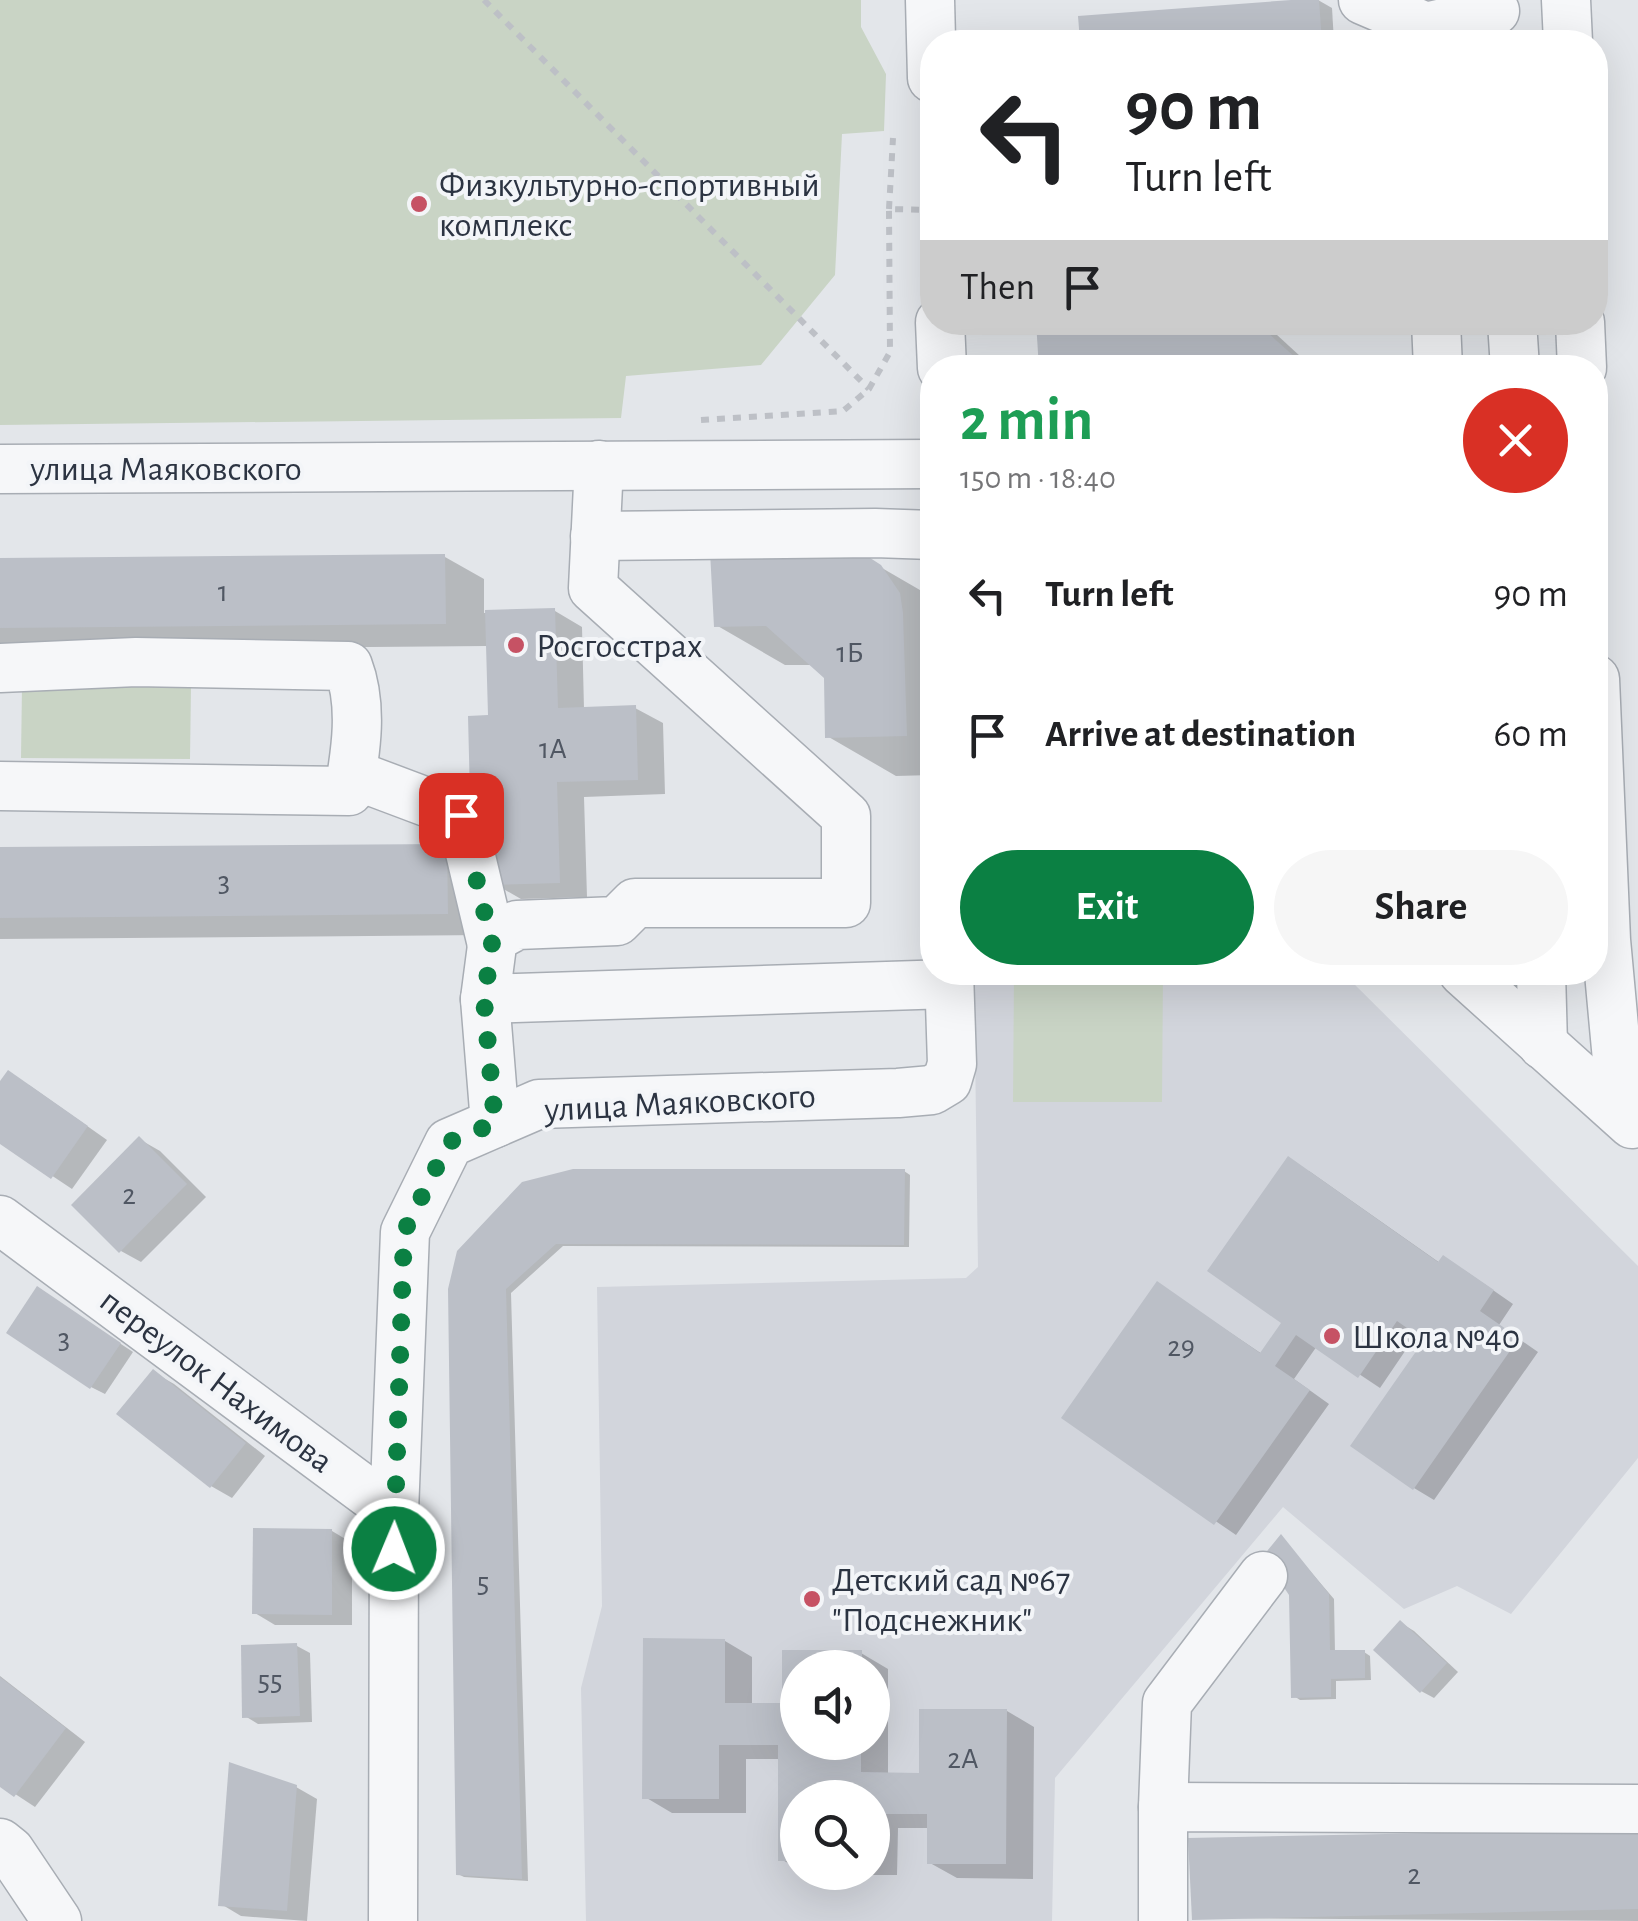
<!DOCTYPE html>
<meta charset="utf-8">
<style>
body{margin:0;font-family:"Alegreya Sans",sans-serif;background:#f6f6f6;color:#202124;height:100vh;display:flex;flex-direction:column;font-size:38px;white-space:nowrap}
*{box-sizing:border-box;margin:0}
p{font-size:32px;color:#757577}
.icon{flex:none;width:55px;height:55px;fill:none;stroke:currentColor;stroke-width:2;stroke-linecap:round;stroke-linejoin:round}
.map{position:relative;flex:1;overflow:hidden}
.side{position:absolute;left:920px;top:355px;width:688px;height:630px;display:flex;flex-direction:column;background:#fff;border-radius:40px;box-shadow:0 10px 40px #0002}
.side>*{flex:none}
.banner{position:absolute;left:920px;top:30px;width:688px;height:305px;border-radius:40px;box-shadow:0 10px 40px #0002;background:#fff;color:#202124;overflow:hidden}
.controls{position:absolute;left:780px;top:1650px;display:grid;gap:20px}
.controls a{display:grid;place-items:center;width:110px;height:110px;border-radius:50%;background:#fff;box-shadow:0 10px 40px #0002;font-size:50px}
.pin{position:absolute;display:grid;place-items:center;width:85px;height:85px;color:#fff;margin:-42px;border-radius:20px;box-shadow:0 5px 15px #0006}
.me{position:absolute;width:110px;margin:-55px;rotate:1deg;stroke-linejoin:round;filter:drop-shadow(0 0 8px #0008)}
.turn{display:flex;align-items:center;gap:35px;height:210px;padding:0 40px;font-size:45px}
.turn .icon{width:130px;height:130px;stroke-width:2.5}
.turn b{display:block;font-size:70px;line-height:85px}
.then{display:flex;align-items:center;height:95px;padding:0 40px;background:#0003;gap:20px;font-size:38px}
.round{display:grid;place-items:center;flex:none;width:105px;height:105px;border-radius:52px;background:#f6f6f6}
.headline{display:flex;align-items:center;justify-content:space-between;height:170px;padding:0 40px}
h1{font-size:60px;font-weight:700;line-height:75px;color:#1e9e55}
.primary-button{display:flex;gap:20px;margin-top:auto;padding:20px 40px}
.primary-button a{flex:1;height:115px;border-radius:60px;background:#0b8043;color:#fff;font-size:40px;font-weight:700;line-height:115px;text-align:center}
.primary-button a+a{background:#f6f6f6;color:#202124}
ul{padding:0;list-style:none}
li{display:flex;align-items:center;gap:30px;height:140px;padding:0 40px}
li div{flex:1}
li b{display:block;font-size:38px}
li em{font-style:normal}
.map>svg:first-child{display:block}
</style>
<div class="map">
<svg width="1638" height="1921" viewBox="0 0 1638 1921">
<rect width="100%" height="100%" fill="#e3e6ea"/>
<path fill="#d2d5dc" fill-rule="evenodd" d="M974,973H1343L1638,1266V1458L1511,1614L1457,1586L1404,1609L1283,1507L1055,1778L1052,1921H586L581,1688L602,1606L597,1287L966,1278L978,1267ZM798,1668H872V1742H798ZM798,1798H872V1872H798Z"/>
<g fill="#c9d4c5">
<path d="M0,0H861V27L886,74L884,131L842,134L835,275L761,365L626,376L621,418L0,425Z"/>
<path d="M22,686L191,687L190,759L21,758Z"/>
<path d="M1014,973H1163L1162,1102H1013Z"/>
</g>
<g fill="#0003" fill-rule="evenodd">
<path d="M1318,0L1332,8L1334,42H1083L1081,18Z"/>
<path d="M1038,322H1263L1313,368H1041Z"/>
<path d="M445,557L484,579V613L555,611L582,627L584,709L635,708L663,723L665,794L584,797L587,897L521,899L493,883L491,805L472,794L490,717L488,646L0,650V561Z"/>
<path d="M863,557L932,597V775L896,776L827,736V677L813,665H785L716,625Z"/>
<path d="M447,846L486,935L0,939V850Z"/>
<path d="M0,1085H29L107,1140L72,1189L0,1141Z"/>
<path d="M139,1139L160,1151L206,1197L141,1262L121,1251Z"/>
<path d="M904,1171L910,1175L909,1247L563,1246L511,1293L528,1881L464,1877L458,1874L459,1252Z"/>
<path d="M1309,1171L1440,1263L1464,1270L1513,1304L1499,1325L1538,1352L1434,1500L1414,1488L1428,1339L1418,1332L1380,1388L1317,1346L1294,1379L1329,1404L1236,1535L1065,1418L1158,1284L1262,1354L1285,1322Z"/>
<path d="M50,1297L133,1352L105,1394L91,1387Z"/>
<path d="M153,1372L174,1384L265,1456L232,1498L211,1486Z"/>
<path d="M332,1531L352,1543V1625H275L255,1613Z"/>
<path d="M1281,1537L1334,1599L1335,1653L1364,1652L1370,1656L1371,1680L1336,1681V1699L1300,1700L1294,1696L1292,1594Z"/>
<path d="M1401,1623L1414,1631L1458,1672L1434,1698L1421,1691Z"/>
<path d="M725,1641L752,1657V1705H785V1652L861,1653L888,1669V1775H922L1007,1711L1034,1727L1033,1879L957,1878L930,1863L929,1828H898L897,1875H808L803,1872H872V1798H798V1869L781,1859V1759H746V1813H672L645,1797ZM798,1668H872V1742H798Z"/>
<path d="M297,1646L310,1653L312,1722L258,1724L245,1716Z"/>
<path d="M0,1676L85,1742L35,1807L0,1784Z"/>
<path d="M296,1787L317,1799L307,1921L241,1916L221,1904Z"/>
<path d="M1638,1832V1921L1194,1918Z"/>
</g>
<g fill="#bbbfc7">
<path d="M1291,0H1319L1322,42H1080L1078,16Z"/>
<path d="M1036,322H1256L1307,368H1039Z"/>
<path d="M710,551L864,554L881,565L900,593L903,613L907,736L825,738L824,678L766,626L714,627Z"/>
<path d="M445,554L446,624L0,628V558Z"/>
<path d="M555,608L558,708L636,705L638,780L557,782L560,883L491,885L488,795L470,796L468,716L488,715L485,610Z"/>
<path d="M447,844L448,914L0,918V847Z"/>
<path d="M8,1070L88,1126L51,1179L0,1144V1081Z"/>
<path d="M139,1136L187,1184L119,1253L71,1205Z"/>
<path d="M1288,1156L1438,1262L1443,1255L1494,1290L1480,1311L1519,1338L1413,1490L1350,1446L1424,1340L1397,1321L1358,1378L1296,1335L1275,1366L1310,1390L1214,1525L1061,1418L1157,1281L1260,1353L1281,1323L1207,1271Z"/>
<path d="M573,1169H905L904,1245L556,1244L506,1289L522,1879L456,1875L448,1289L457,1251L522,1182Z"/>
<path d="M37,1286L121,1343L90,1389L6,1333Z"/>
<path d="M153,1369L246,1443L210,1488L116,1414Z"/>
<path d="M253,1528L332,1529V1615L252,1614Z"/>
<path d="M1281,1534L1329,1594L1330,1650H1365V1678L1331,1679V1697L1291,1698L1289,1595L1263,1556Z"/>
<path d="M1400,1620L1447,1663L1420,1693L1373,1650Z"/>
<path d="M643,1638L725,1639V1703H782V1650H862V1668H798V1742H861V1772L919,1773V1709H1007L1006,1864H927V1814H872V1798H798V1861H778V1745H719V1799H642Z"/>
<path d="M297,1643L300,1716L242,1718L241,1645Z"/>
<path d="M0,1677L66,1728L14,1797L0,1787Z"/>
<path d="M229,1762L297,1785L287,1911L218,1906Z"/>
<path d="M1638,1829V1909L1192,1920L1188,1838Z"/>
</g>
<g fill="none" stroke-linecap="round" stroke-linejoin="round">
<defs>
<g id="minor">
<path d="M930,0L932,78"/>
<path d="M1363,0L1426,27V42"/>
<path d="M1566,0L1568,42"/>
<path d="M1426,27L1495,11"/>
<path d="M940,322L942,368"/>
<path d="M1436,322L1438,368"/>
<path d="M1512,322L1515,368"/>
<path d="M1580,322L1582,368"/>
<path d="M599,465L593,588L846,816V903H635L617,921L517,925L493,938L485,999L949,984"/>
<path d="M0,469L932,464"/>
<path d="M595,536L875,533L932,535"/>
<path d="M0,668L136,662L348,666C363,705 356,750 349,791L0,786"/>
<path d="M1595,679L1606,940L1622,1114"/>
<path d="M352,774L461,815L492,945"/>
<path d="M1463,972L1632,1124"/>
<path d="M1541,972L1543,1045"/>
<path d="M485,999L495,1123"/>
<path d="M0,1220L394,1512L393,1921"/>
<path d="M394,1512L405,1232L449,1143L539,1104L898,1093L932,1090L947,1081L952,1064L949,972"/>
<path d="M1163,1807L1167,1703L1263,1576"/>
<path d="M0,1843L10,1851L57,1921"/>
<path d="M1163,1921V1807L1638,1809"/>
</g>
</defs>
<use href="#minor" stroke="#a8adb4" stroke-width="51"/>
<g stroke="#bdc0c6" stroke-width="6" stroke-dasharray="8 8" stroke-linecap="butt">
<path d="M484,0L869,389"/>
<path d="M889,209L893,138"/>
<path d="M701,420L843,411L869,389L890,352L889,209L932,210"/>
</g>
<use href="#minor" stroke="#f6f7f9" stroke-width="48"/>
</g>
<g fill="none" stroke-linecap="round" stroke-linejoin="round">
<path stroke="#0b8043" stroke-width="18" stroke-dasharray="0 32.4" d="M394,1549L404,1232L449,1142L495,1123L484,1000L492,944L461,815"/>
</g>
<g fill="#c65264" stroke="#f3f5f8" stroke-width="4">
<circle cx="419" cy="204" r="10"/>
<circle cx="516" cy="645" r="10"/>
<circle cx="1332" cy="1336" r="10"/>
<circle cx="812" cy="1599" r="10"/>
</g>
<g text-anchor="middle" stroke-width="8" stroke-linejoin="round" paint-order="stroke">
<g font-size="30" fill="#505763">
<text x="223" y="601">1</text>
<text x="850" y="662">1Б</text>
<text x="553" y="758">1А</text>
<text x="224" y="891">3</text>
<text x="129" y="1204">2</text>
<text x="64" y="1348">3</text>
<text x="1181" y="1356">29</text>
<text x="483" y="1592">5</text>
<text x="270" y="1690">55</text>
<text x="963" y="1768">2А</text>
<text x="1414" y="1884">2</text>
</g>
<g font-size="35" fill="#2c3442" stroke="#f3f5f8" text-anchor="start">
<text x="439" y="196">Физкультурно-спортивный<tspan x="439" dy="40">комплекс</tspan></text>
<text x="536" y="657">Росгосстрах</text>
<text x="1352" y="1348">Школа №40</text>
<text x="832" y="1591">Детский сад №67<tspan x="832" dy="40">"Подснежник"</tspan></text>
</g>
<g font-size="35" fill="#2c3442" stroke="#f3f5f8">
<text x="166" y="480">улица Маяковского</text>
<text transform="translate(680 1102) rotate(-3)" y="12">улица Маяковского</text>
<text transform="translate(217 1380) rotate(37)" y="12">переулок Нахимова</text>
</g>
</g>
</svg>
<div class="controls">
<a><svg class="icon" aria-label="sound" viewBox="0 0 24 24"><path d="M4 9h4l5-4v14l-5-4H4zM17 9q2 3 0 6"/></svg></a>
<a><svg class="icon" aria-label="search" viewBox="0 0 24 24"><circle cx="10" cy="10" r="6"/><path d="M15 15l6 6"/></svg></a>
</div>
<div class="pin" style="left:461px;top:815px;background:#d93025"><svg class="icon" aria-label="arrive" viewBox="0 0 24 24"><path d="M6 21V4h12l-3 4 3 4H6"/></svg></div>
<svg class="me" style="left:394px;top:1549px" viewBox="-20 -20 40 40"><circle r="17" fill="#0b8043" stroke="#fff" stroke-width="3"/><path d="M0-11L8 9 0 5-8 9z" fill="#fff"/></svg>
<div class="banner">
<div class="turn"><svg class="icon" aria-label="left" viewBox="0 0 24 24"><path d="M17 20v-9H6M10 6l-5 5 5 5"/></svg><div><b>90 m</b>Turn left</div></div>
<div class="then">Then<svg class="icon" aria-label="arrive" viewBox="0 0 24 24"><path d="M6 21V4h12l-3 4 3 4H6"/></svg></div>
</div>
<section class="side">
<div class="headline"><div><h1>2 min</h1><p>150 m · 18:40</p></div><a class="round" style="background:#d93025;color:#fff"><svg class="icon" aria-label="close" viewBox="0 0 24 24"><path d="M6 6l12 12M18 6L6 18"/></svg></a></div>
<ul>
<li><svg class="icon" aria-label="left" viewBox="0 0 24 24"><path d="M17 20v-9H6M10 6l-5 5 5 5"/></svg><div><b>Turn left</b></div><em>90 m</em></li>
<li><svg class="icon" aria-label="arrive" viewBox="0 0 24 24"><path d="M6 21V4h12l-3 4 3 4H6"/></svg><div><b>Arrive at destination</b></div><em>60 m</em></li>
</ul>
<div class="primary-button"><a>Exit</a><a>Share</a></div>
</section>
</div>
